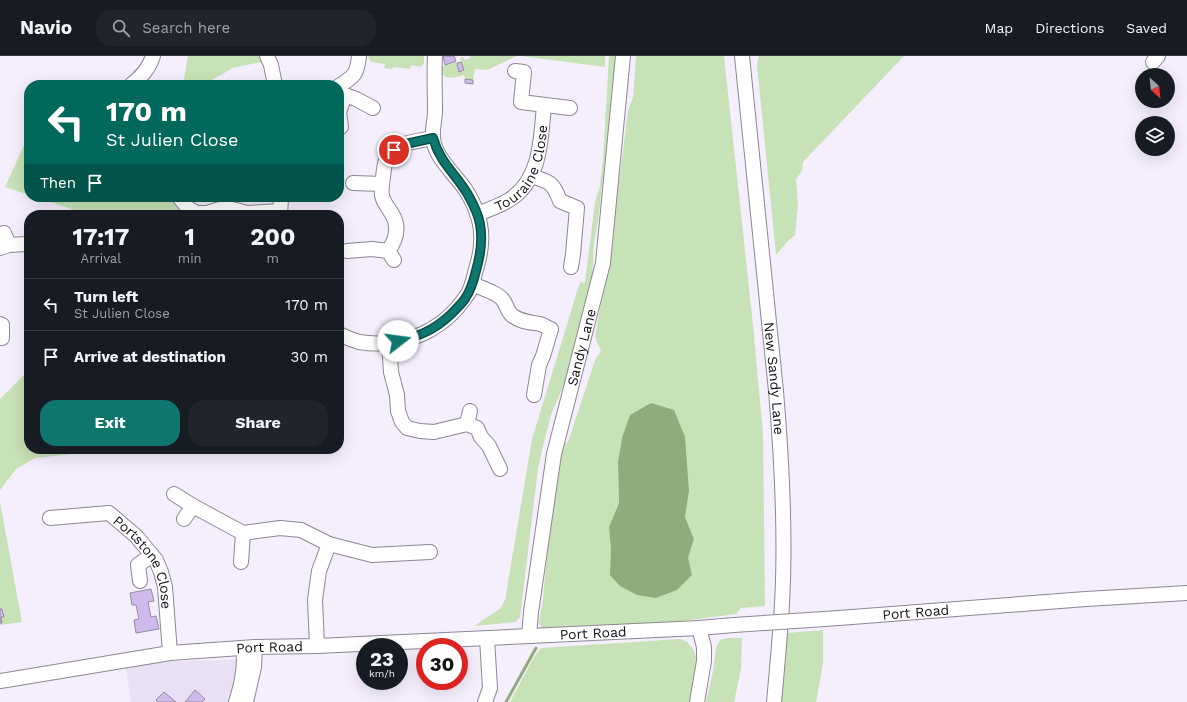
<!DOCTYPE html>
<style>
body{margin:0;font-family:"Work Sans",sans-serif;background:#20242c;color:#f1f3f6;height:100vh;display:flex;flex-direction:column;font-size:15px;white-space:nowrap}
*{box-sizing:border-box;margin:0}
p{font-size:13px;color:#9ea1a6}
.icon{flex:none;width:22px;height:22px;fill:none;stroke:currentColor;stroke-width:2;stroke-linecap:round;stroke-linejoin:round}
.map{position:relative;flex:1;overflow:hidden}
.drawer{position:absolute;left:24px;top:154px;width:320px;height:244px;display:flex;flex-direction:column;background:#171b24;border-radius:16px;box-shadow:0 4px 16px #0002}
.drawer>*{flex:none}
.guide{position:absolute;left:24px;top:24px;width:320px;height:122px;border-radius:16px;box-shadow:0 4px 16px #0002;background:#00695c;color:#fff;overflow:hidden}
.needle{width:26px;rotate:153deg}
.buttons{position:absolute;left:1135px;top:12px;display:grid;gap:8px}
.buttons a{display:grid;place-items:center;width:40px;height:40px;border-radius:50%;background:#171b24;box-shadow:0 4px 16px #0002;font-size:20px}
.speed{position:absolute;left:356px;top:582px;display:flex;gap:8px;font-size:20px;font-weight:700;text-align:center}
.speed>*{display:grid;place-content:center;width:52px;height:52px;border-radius:50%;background:#171b24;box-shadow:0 4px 16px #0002;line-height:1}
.speed small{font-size:10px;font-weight:400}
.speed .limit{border:6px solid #d22;background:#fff;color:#111}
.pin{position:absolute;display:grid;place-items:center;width:34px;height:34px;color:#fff;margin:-17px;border:2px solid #fff;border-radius:50%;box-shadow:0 1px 4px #0007}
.me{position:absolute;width:44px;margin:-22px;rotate:75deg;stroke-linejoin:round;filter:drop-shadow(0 0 3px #0008)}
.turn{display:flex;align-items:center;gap:14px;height:84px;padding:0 16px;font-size:18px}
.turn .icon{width:52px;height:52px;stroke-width:2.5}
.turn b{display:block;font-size:28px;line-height:34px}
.then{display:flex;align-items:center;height:38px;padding:0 16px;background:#0003;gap:8px;font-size:15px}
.eta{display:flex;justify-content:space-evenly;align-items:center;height:68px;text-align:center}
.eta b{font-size:24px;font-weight:700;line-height:28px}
.action{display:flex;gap:8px;margin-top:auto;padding:8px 16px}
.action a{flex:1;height:46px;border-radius:16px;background:#0f766e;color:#fff;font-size:16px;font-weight:700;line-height:46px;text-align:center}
.action a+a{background:#20242c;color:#f1f3f6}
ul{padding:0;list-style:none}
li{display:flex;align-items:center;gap:12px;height:52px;padding:0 16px;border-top:1px solid #363941}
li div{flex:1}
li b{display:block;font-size:15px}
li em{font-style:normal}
header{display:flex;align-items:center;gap:24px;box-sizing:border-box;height:56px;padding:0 20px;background:#171b24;border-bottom:1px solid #363941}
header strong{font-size:19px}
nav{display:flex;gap:22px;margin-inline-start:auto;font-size:14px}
.search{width:280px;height:36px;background:#20242c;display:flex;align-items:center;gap:10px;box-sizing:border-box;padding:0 14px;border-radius:16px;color:#9ea1a6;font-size:15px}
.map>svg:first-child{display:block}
</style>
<header>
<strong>Navio</strong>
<div class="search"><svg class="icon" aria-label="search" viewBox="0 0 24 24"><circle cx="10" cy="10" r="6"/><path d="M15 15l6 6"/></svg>Search here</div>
<nav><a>Map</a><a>Directions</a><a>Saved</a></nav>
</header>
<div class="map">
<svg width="1187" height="646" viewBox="0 0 1187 646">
<rect width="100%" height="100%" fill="#f4eefd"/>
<path fill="#e9e0f5" d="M258,603L253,645L257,646H131L126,612L156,606Z"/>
<g fill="#c7e2b6" fill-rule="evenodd">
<path d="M188,0H259L261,6L233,12L210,25L206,29H183Z"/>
<path d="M368,0H424V7L421,11L411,9L410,13L393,11L392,13L384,12L385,8L371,6Z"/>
<path d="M470,0H517L487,14L475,13L473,24L465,23L464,19C455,22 436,26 444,9L456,5L459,16L464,15L460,2L463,1L465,4L470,2Z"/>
<path d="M521,0H605V11Z"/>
<path d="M609,0H618L598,165L594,187L592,230L568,318L551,359L542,394L538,413L520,561L516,566L475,570L484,563L500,553L505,544L532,383L580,226L585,227L595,146L600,130L603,103Z"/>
<path d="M636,0H724L753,269L763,378L765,550L741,552L736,558L651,569L553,574L542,572L539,567L543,543L550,468L558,399L563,388L568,386L595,304L601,295L595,281L611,189L628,55L633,41ZM622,382L689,435L685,461L694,483L688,502L611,494L609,471L619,447L618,406Z"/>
<path d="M759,0H904L803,106L802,115L796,123L798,149L795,179L788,185L776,199L757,9Z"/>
<path d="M25,87L29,89V139L5,131Z"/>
<path d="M35,141H155L158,145L172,143L184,159H90Z"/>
<path d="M29,309V393H106L83,397L35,402L16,413L0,434V343L27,316Z"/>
<path d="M0,446L22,566L0,569V567H2L1,561H4L3,553H0Z"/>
<path d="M823,574V608L816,646H781L786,577Z"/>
<path d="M727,582H742L741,613L734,646H706L713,615L716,592L720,584Z"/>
<path d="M680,583L687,586L693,593L698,605L689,646H510L534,601L541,592Z"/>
</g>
<path fill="#90ac7d" d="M651,347L674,354L685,381L689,435L685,461L694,483L688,502L692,519L677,534L656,542L637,539L620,530L610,519L611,494L609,471L619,447L618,406L622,382L630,359Z"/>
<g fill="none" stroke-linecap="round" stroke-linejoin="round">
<path stroke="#90ac7d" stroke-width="3" d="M506,646L536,592"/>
</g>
<g fill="#d0baed" stroke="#928d99">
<path d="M443,0H454L456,5L445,9Z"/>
<path d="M461,6L464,14L459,16L457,7Z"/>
<path d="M465,23L473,24V28L465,27Z"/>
<path d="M151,533L154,545L148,546L151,561L156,560L159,573L136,577L134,564L139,563L136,549H132L130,537Z"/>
<path d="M0,553H2L4,561H1L2,567H0Z"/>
<path d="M195,634L205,643L202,646H185Z"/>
<path d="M164,636L176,646H158L156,644Z"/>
</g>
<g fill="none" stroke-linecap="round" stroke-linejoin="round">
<defs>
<g id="minor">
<path d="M267,0L271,9L275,29"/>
<path id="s1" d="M742,0L776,335C782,406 786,477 782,548C780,581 777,614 774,646"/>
<path d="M1153,6L1158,0"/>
<path d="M515,15L524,16L521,46L570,52"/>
<path d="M131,29C141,21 149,13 153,0"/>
<path d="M339,30C355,20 357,18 359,0"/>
<path d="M341,71L339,56L345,39L356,43L373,52"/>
<path d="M531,120C550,126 553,126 560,145L577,152L573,198L571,211"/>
<path d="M353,127L382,128"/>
<path d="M179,141L188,152L197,157H207L220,153H232L247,157L280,155"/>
<path id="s2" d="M477,158C488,154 499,150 509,144C541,125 541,82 544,49"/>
<path d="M280,159L281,141"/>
<path d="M4,177L9,189"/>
<path d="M0,192L9,189L26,188"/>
<path d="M347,195L372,193L388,195L394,204"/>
<path d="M388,195C396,184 400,171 392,158C389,153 385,148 383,143C380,136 382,127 383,121C384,114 384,106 388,100C397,86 419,85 433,82"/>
<path d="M472,228C481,232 498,237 503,244C507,249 507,256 513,260C521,266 530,266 540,268C544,269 547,272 551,273L543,300L539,309L534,339"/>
<path d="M0,268L2,269V282"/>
<path d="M339,278C345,281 352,284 359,286C382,290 409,286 430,274C443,267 456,255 465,242C471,235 473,226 475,217C478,207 481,197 481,187C483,169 475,148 465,133C454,117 435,102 433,82C432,73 435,63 435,55C435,36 434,18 435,0"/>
<path d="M389,287L391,316L397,339L398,355L402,366L407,372L420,375L434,376L467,368L477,372L481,381L489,390L500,413"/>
<path d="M467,368L470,355"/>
<path d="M174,438L193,450L243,477L280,472L301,474L329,488L319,515L315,544L317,590"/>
<path id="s3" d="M50,462L109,457L136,480L156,504L161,516L165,531L170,597"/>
<path d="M184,463L193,450"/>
<path d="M329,488L372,499L430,496"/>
<path d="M241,506L243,477"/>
<path d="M140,525L138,509L152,499"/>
<path id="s4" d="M839,562L1086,543L1187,537"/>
<path id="s5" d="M529,580L531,556L554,398L603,207L623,0"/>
<path id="s6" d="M0,625L170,597L255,591L317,590L699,572L734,569"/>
<path d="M236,646C242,628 246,611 243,592"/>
<path d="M246,646L254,611L255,591"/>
<path d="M485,646L490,632L487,582"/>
<path d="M697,646L704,605V591L699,572"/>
</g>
</defs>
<use href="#minor" stroke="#8c8794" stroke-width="16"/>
<use href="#minor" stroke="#fff" stroke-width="14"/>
<defs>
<path id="minor-bridge" d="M734,569L839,562"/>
</defs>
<use href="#minor-bridge" stroke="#8c8794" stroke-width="16" stroke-linecap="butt"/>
<use href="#minor-bridge" stroke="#fff" stroke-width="14"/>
</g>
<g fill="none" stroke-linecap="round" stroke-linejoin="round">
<defs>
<path id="route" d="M394,94L401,89L433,82C440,106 452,114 465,134C469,140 473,148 476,155C483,171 482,190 478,207C475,218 473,231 466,241C464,245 461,248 458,251C441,270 423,280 398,285"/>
</defs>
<use href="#route" stroke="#0a4d48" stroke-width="10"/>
<use href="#route" stroke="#0f766e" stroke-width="7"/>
</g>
<g text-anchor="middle" stroke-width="3.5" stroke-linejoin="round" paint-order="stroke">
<g font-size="14" fill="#131116" stroke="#fff">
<text dy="5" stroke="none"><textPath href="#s2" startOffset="70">Touraine Close</textPath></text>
<text dy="5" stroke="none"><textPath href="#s5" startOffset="294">Sandy Lane</textPath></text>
<text dy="5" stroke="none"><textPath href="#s1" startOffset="324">New Sandy Lane</textPath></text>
<text dy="5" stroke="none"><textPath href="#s3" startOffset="122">Portstone Close</textPath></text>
<text dy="5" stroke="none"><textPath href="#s4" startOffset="77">Port Road</textPath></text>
<text dy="5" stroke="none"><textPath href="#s6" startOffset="596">Port Road</textPath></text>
<text dy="5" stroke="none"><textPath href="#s6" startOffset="272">Port Road</textPath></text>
</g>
</g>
</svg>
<div class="buttons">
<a><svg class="needle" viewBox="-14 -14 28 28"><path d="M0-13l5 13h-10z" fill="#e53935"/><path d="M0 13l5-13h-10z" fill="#9ea1a6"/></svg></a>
<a><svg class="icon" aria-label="layers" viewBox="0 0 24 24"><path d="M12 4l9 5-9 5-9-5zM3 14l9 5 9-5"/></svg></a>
</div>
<div class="speed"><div>23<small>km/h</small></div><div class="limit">30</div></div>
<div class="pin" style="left:394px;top:94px;background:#d93025"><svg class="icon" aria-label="arrive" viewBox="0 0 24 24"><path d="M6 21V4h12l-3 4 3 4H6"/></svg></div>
<svg class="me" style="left:398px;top:285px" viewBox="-20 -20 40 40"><circle r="19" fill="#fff"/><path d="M0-13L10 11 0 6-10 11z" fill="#0f766e"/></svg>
<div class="guide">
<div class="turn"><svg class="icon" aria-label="left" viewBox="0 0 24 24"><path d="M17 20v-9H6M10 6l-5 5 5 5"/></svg><div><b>170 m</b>St Julien Close</div></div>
<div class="then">Then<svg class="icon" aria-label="arrive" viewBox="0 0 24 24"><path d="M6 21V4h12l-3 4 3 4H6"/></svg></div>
</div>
<section class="drawer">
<div class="eta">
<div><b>17:17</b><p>Arrival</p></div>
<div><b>1</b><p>min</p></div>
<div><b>200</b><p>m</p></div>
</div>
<ul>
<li><svg class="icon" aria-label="left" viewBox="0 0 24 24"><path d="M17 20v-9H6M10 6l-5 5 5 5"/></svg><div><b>Turn left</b><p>St Julien Close</p></div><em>170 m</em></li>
<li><svg class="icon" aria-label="arrive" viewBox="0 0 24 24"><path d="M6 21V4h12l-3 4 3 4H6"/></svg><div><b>Arrive at destination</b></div><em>30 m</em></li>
</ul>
<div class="action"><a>Exit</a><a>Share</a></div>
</section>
</div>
